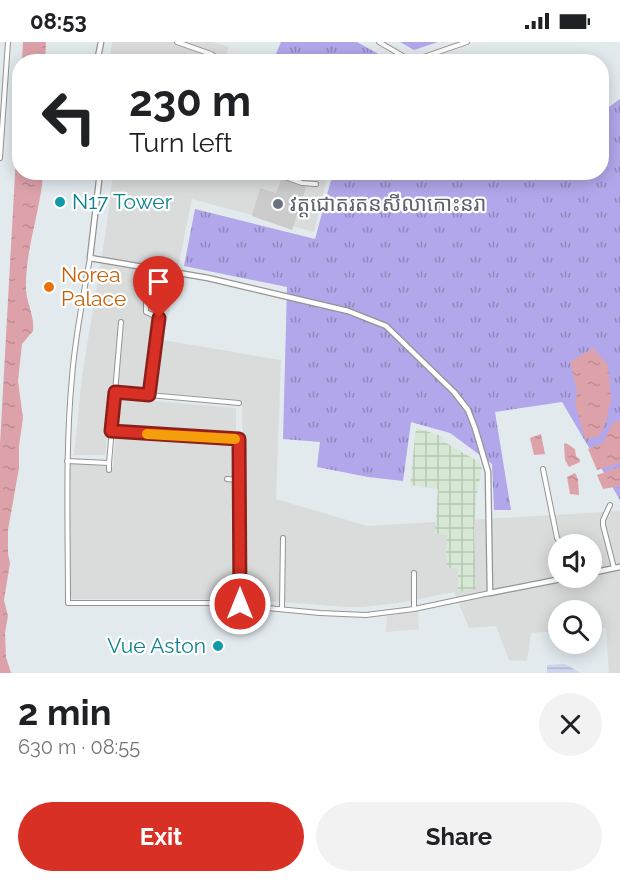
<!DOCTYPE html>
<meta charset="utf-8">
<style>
body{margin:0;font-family:Raleway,"Noto Sans Khmer",sans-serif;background:#f2f2f2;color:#202124;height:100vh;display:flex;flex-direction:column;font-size:22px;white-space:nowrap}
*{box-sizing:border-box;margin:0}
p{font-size:20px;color:#757577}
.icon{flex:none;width:33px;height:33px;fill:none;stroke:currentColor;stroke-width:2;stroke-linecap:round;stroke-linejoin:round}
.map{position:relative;height:631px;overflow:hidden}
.panel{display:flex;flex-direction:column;background:#fff;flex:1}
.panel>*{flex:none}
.banner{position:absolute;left:12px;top:12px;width:597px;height:126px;border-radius:24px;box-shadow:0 3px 15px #0003;background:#fff;color:#202124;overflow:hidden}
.tools{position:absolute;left:548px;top:492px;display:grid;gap:12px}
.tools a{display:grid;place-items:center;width:54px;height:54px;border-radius:50%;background:#fff;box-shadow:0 3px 15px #0003;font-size:30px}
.pin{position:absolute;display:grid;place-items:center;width:51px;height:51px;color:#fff;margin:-62px -26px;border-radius:50% 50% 50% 0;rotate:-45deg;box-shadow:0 0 6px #0007}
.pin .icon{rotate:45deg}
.me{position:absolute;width:66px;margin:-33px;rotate:0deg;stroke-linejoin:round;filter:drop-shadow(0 0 4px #0008)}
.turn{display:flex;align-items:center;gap:21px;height:126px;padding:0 18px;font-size:27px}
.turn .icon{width:78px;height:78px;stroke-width:2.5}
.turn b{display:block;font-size:42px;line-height:51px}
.round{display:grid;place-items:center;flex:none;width:63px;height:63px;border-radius:32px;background:#f2f2f2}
.head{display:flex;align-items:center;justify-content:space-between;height:102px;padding:0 18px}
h1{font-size:36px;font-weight:700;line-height:45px}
.cta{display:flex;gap:12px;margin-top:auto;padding:12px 18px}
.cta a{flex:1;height:69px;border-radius:36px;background:#d93025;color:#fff;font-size:24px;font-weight:700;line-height:69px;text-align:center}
.cta a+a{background:#f2f2f2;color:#202124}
.status{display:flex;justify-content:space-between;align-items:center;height:42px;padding:0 30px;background:#fff;direction:ltr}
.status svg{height:16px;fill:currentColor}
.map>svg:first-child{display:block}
</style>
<div class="status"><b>08:53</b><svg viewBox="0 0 49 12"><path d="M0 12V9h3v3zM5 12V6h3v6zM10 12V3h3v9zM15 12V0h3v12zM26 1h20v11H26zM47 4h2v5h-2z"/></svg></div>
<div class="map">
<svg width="620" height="631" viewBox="0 0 620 631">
<defs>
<pattern id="industrial-grid" width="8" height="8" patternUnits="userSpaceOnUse" patternTransform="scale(1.5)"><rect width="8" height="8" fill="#d7e8d4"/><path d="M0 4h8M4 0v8" fill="none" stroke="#b8c7b6"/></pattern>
<pattern id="farmland-rules" width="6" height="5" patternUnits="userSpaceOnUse" patternTransform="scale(1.5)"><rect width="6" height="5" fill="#cdd6ee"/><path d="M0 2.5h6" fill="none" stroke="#b0b7cc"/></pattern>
<pattern id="grass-tufts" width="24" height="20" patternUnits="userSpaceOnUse" patternTransform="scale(1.5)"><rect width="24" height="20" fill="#b2a7ea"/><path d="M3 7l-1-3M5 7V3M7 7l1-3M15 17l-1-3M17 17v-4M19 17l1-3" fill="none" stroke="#9087bd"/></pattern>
<pattern id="water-ripples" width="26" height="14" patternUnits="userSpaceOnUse" patternTransform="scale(1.5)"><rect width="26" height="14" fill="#dda2a9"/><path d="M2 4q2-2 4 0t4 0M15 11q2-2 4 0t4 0" fill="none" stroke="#bd8b91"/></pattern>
</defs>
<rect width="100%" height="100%" fill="#e2eaee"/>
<g fill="#dadbdb" fill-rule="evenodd">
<path d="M112,0H213L229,5L223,19L109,20Z"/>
<path d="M113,131H328L314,190L192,157L163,298L281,318L276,457L367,484L620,469V631H609L606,586L591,587V568H558V589L531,591L527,619L509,618L496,584L469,586L454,550L398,561L363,565H345L244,557L242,358L111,346L105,413H74L82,334L106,189ZM558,502H591V536H558Z"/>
<path d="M119,356L236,366V557H70V421L113,425Z"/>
</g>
<path fill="url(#industrial-grid)" d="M416,386L442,394L443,399L479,420L482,426L476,456L474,489L476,547L458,550V527L446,525L447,493L435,492L438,447L410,443Z"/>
<path fill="#cbcbcb" d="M282,136L306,145L292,188L252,174L260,146L276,151Z"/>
<path fill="url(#farmland-rules)" d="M565,622L581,631H547V623Z"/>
<g fill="url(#grass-tufts)">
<path d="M281,0H357L391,19H273Z"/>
<path d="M400,0H438L414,8Z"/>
<path d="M620,57V458L562,360L495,370L511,468H494L492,422L450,391L411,380L403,439L368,435L317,425L320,400L283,397L287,245L184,224L195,167L315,197L333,131L602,130V70Z"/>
</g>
<path fill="#ddd" d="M418,570L419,587L386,590L387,574Z"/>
<g fill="url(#water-ripples)">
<path d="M23,0H46L45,19H22Z"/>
<path d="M19,60L20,130L43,131C41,168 26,204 26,243C25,259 35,273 33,289L22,302L18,339L23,376L19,404V426L8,488V512L10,521L4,558L8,574L5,591L6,615L11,631H0V402Z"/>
<path d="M593,306L608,323L611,358L605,383L599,394L585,397L575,361L577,349L570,320Z"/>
<path d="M620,378V421L597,428L588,407L603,401L612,382Z"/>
<path d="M541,392L545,412L534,413L530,396Z"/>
<path d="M566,401L575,407L576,414L580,418V420L569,425L565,418L564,402Z"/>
<path d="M620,425V444L603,447L597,433Z"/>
<path d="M575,431L578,437L579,453L570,452L567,435Z"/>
</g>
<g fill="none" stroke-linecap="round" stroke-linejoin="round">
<defs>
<g id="minor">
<path d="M177,0L211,12L224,20"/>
<path d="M379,0L408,17L415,18L467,0"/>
<path d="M0,116L8,0"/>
<path d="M271,130L302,141L316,142"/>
<path d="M90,216C83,256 75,295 72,335C65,410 68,486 68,561H215L320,571L366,573L414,567L490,551"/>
<path d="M146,259V270L159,276L149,353"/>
<path d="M115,350L239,361"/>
<path d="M111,389L239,397L240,563"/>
<path d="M67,419L109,421V428"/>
<path d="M109,421L121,280"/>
<path d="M543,427L557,496L561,502"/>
<path d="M227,437L239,438"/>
<path d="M610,463L603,478V483L614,526"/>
<path d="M414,531V567"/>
<path d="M282,566L283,496"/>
</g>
<g id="tertiary">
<path d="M97,20L101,0"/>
<path d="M100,130L90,216L208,236L348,269L386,284L454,350L468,368L475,386L488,430L490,551L566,536"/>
<path d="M591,531L620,525"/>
</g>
</defs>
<use href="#minor" stroke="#949494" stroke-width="6"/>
<use href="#tertiary" stroke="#949494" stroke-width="7"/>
<use href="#minor" stroke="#fff" stroke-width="4"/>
<use href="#tertiary" stroke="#fff" stroke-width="4.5"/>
</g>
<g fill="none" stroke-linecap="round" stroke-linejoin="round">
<defs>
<path id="route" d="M159,276L149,353L115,350L111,389L239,397L240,562"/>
</defs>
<use href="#route" stroke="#8d1f18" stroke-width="15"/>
<use href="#route" stroke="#d93025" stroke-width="10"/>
<path stroke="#f59e0b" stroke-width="10" d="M147,392L235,397"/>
</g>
<g fill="#0f9aa8" stroke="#fff" stroke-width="2">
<circle cx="60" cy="160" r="6"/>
<circle cx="218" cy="604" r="6"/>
</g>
<circle fill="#6b7280" stroke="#fff" stroke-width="2" cx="278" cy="162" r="6"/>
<circle fill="#e8710a" stroke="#fff" stroke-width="2" cx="49" cy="245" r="6"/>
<g text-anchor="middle" stroke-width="4.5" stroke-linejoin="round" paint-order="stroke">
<g font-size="21" fill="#0d838f" stroke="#fff" text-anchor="start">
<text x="72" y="167">N17 Tower</text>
<text x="206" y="611" text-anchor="end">Vue Aston</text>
</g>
<g font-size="21" fill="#5b616d" stroke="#fff" text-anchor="start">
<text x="290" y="169">វត្តជោតរតនសីលាកោះនរា</text>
</g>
<g font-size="21" fill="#c56008" stroke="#fff" text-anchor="start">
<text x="61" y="240">Norea<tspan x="61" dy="24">Palace</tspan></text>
</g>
</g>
</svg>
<div class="tools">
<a><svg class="icon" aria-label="sound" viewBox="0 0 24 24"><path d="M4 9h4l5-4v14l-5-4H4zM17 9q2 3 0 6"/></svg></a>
<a><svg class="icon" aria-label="search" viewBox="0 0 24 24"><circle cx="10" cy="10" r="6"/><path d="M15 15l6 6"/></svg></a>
</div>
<div class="pin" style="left:159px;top:276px;background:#d93025"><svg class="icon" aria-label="arrive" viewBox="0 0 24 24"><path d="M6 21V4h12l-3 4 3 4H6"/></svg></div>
<svg class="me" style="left:240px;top:562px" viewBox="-20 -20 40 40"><circle r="17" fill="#d93025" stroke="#fff" stroke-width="3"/><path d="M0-11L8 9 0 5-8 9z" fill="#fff"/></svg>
<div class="banner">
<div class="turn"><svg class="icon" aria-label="left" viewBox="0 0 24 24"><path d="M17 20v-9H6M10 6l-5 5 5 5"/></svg><div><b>230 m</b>Turn left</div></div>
</div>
</div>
<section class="panel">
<div class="head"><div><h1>2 min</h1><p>630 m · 08:55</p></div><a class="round"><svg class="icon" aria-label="close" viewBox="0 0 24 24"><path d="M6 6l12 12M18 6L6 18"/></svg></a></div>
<div class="cta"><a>Exit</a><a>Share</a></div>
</section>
